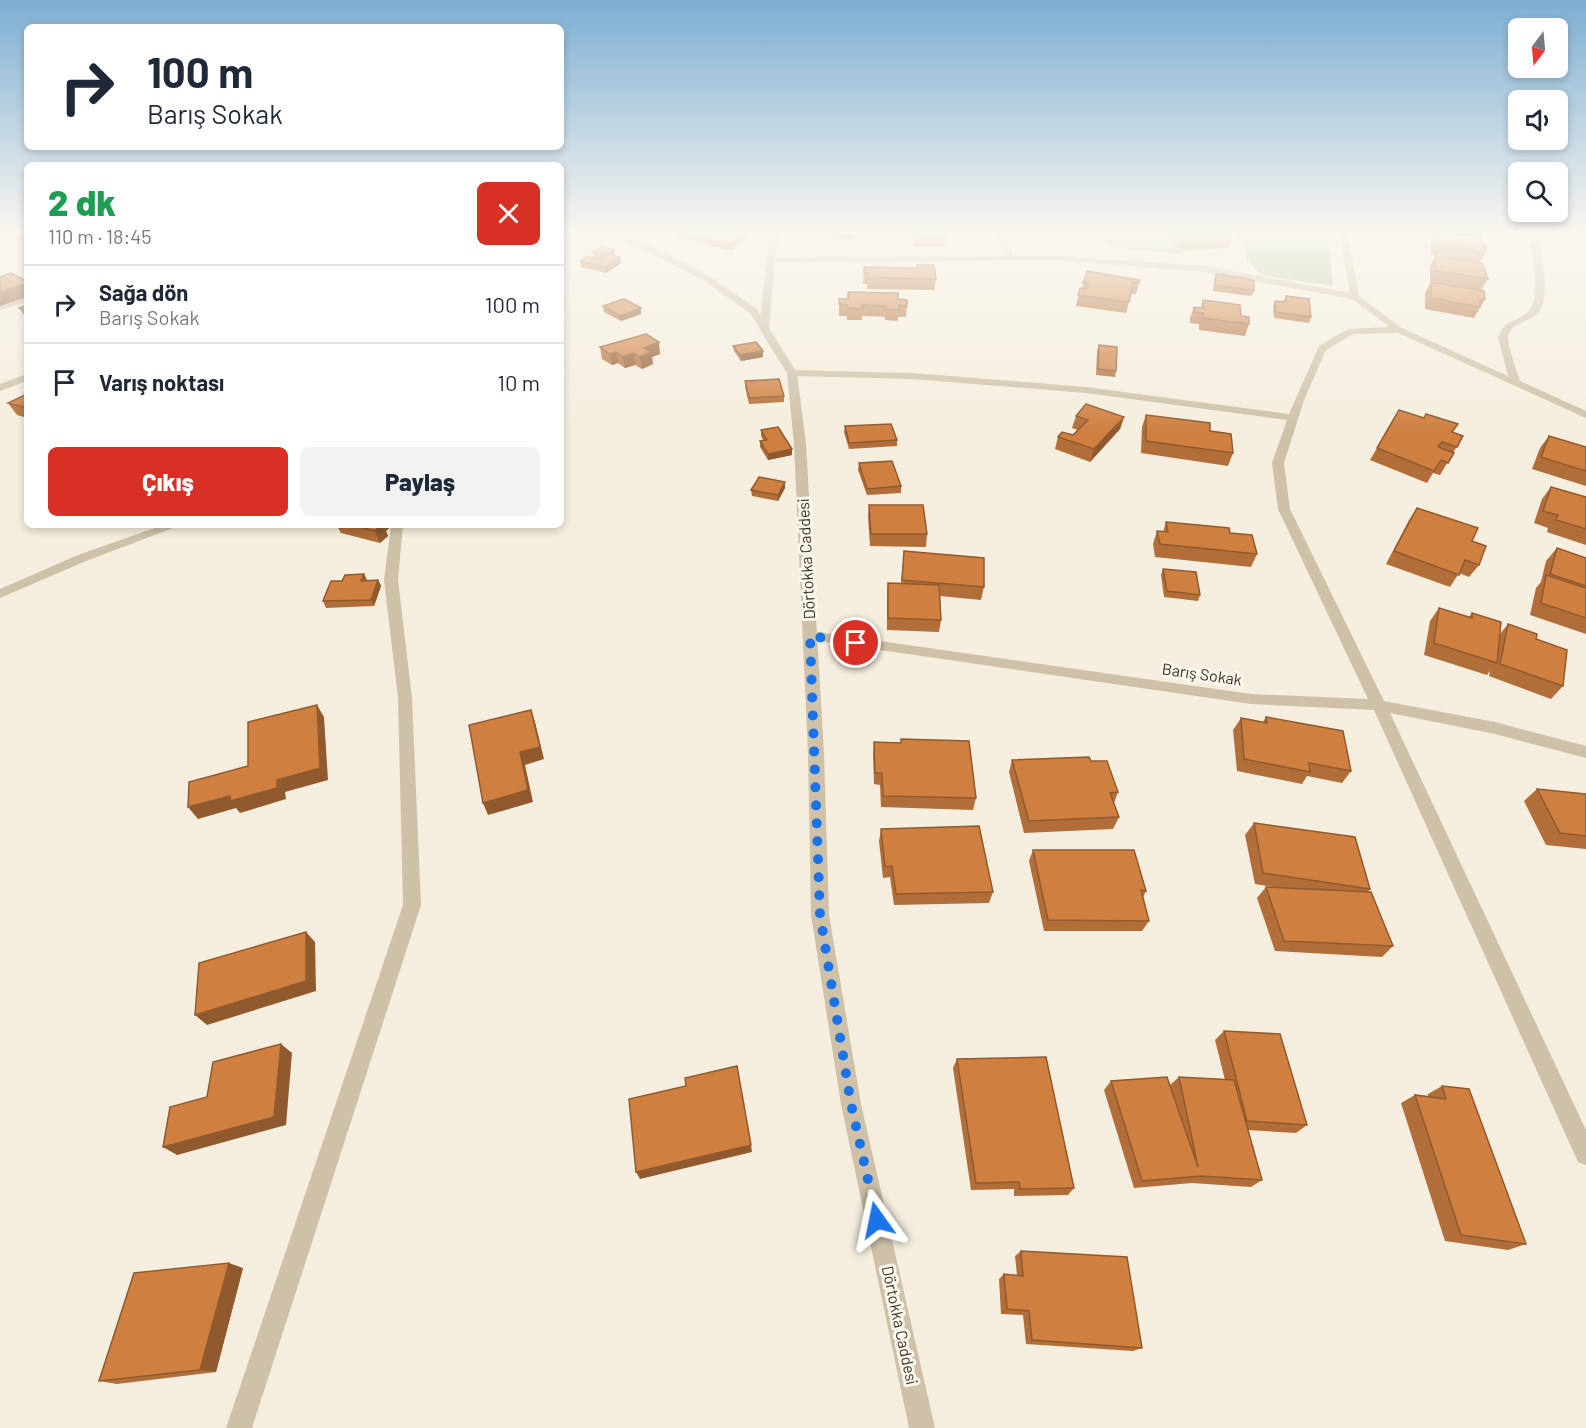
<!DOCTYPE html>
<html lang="tr">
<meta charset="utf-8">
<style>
body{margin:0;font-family:Barlow,sans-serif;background:#f2f2f3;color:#1f2937;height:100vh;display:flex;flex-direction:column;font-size:22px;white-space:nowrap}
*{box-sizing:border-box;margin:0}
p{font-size:20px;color:#747a83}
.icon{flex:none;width:33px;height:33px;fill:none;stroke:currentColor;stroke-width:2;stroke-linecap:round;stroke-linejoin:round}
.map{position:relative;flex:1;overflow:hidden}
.sheet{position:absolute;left:24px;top:162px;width:540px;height:366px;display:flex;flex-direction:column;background:#fff;border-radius:9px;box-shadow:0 3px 9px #0003}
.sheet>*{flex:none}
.guide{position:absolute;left:24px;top:24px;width:540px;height:126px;border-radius:9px;box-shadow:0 3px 9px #0003;background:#fff;color:#1f2937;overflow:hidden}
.needle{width:39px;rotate:196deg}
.fabs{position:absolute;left:1508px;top:18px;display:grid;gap:12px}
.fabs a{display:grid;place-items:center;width:60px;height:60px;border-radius:9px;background:#fff;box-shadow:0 3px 9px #0003;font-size:30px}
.pin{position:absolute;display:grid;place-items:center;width:51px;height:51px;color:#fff;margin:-26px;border:3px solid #fff;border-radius:50%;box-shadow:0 2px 6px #0007}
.me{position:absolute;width:66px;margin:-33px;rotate:348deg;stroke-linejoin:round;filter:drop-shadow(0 0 4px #0008)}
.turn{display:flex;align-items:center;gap:21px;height:126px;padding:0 24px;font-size:27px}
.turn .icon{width:78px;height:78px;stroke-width:2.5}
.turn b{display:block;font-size:42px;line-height:51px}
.round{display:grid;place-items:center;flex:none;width:63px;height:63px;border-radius:9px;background:#f2f2f3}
.headline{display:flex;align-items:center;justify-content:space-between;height:102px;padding:0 24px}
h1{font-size:36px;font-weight:800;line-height:45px;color:#1e9e55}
.primary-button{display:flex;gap:12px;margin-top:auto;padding:12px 24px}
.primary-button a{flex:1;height:69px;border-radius:9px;background:#d93025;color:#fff;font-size:24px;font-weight:800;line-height:69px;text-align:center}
.primary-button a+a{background:#f2f2f3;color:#1f2937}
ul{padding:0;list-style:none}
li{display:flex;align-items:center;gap:18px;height:78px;padding:0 24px;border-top:2px solid #e0e1e3}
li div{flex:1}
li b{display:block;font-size:22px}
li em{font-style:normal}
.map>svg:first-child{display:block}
</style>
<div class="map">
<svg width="1586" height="1428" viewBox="0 0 1586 1428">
<rect width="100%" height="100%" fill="#f5eede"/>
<g fill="#afc59c">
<path d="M1072,231H1164L1187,255L1120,248Z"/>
<path d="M1228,231H1327L1333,286L1262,275L1246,260L1245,247Z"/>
</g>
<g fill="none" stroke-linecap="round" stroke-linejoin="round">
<g fill="#cec1a8" fill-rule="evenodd">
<path d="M0,231L27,238V243L0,236Z"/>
<path d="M582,231H597L642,242L711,277L757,309L769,328L761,330L750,313L705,281L636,246Z"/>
<path d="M995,231H1003L1013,256H1058L1205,266L1350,293L1339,231H1347L1359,296L1402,328L1508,376L1498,337C1507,317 1511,325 1526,314C1544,302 1531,250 1529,231H1537C1540,254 1550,284 1542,306C1536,323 1511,320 1508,336C1507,345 1517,371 1520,381L1586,411V418L1398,333L1353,334L1326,350L1304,400L1284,463L1290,509L1384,701L1495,722L1586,746V758L1495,734L1390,713L1586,1130V1165L1578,1162L1374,710L1251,704L805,639L803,636L810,631L1251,694L1368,699L1278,509L1272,463L1287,420L1086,393L912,379L792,376L787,373L792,370L912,373L1086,387L1289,414L1319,346L1348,329L1390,327L1352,299L1205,272L1058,260L771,262L767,260L771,258L1005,256Z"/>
<path d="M27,296V302L0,310V304Z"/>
<path d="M27,374V381L0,391V384Z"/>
<path d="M163,525H181L86,561L0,598V589L78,555Z"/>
<path d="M391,525H403L398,580L412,698L421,905L252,1428H226L403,905L398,698L384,580Z"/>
</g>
<path fill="#cec1a8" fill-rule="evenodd" d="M776,231H784L777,240L769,328L797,373L806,444L824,754L829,915L861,1104L935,1428H909L841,1104L811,915L808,754L794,444L787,373L759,328L769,240Z"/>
</g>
<g fill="#b26e38">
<path d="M825,231H856L853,239H834V237L825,236Z"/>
<path d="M910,231H944L945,236L944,246L915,247Z"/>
<path d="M1164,231H1234L1228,248L1181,250Z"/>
<path d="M1436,231H1485L1481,238V243L1486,252L1480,262L1431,254V241Z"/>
<path d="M678,233L745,234V239L731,250L705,245V243L704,244L678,238Z"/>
<path d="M614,250L615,255L614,256L621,263L606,273L581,267L580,261L594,257L593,252Z"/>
<path d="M1435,256L1488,279L1481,290L1430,281V267Z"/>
<path d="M917,265L936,279L934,290L867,289V284H863L864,267L917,268Z"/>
<path d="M1087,271L1140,280L1136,294H1131L1126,313L1076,306L1080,288H1082Z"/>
<path d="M1216,274L1254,291L1251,296L1213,291L1214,280Z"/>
<path d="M1431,282L1485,299L1474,318L1425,309V293Z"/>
<path d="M1286,296L1311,317L1309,323L1274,318L1273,306L1275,301L1283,302Z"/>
<path d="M839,299H898L907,306L906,317H898V321L885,320V317L862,316V320H847V316H839Z"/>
<path d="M1203,300L1241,316L1249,324L1245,336L1199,330V324L1190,323V318L1194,307L1201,308Z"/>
<path d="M27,305V319L19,308Z"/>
<path d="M603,306L641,314L621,321L604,312Z"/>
<path d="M1099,345L1116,371L1115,377L1096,375L1097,351Z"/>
<path d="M733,346L763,357L741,361L734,351Z"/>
<path d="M600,347L660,354L652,357L653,364L642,369L635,365L625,368L618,363L612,365L602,359Z"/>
<path d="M745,381L784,396V402L749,404L745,387Z"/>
<path d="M27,394V418L17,415L8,403Z"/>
<path d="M1146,415L1210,431L1233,453L1228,466L1141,453L1142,427Z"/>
<path d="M1076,416L1124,417L1120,429L1090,462L1055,449L1058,437L1073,435L1078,430L1072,428Z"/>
<path d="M845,426L897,440V446L849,449L844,432Z"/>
<path d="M761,430L792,455L768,460L760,447V441L763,440L761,436Z"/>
<path d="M1452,432L1463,436L1440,475L1433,473L1427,483L1370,460L1377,448Z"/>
<path d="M1549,436L1586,447V486L1532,469L1540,448Z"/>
<path d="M859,463L901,486V493L867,495L858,470Z"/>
<path d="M785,482V488L778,501L752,496L751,490Z"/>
<path d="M1551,487L1586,497V545L1547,532L1548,528L1534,523L1542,499Z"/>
<path d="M869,505L927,534L926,547L870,546L868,517Z"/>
<path d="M1417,508L1472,541L1479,565L1469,577L1459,573L1450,587L1386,564L1409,520Z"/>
<path d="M1166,522L1257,554L1251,567L1155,557L1153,544L1157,531L1163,532Z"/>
<path d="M334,525H389L390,527L386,531L388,536L380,543L341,533L337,526Z"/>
<path d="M1557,548L1586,558V634L1530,615L1536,588L1541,582L1546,561Z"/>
<path d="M904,551L984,587L981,600L940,596L941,620L939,632L887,630V595L888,583H901Z"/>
<path d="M1163,569L1200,595L1198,601L1164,597L1161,575Z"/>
<path d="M378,580L381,586L374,606L326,608L323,601L366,581Z"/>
<path d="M1439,608L1469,617L1472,613L1500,634L1508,624L1536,639L1563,686L1551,699L1489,676L1490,671L1487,675L1424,655L1430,621Z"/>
<path d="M1266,717L1351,771L1342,783L1307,776L1302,784L1237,771L1233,730L1241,718L1263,722Z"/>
<path d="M901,739L976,798L973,810L881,807L880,785L874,784L873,754L874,742L901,743Z"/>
<path d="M1012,760L1091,761L1118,792L1114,803L1119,817L1113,829L1024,833L1009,772Z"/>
<path d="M1537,789L1586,794V849L1546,845L1524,801Z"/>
<path d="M1254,823L1370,889L1368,892L1393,946L1382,957L1275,951L1257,898L1266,887L1280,888L1255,884L1245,835Z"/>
<path d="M881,829L993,892L989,903L894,905L890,877L883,878L879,841Z"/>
<path d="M1033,850L1146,891L1143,897L1149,921L1142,931H1044L1029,861Z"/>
<path d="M1224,1031L1307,1125L1296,1133L1248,1130L1262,1180L1251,1187L1192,1183L1134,1188L1104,1090L1111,1081L1171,1089L1170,1085L1179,1077L1225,1080L1215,1040Z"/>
<path d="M957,1059L1074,1188L1068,1195L1014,1196V1189L971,1190L953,1068Z"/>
<path d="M1442,1086L1526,1244L1508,1250L1445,1241L1401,1103L1415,1095L1428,1096V1094Z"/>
<path d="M1021,1251L1142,1348L1133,1351L1026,1344L1023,1315L1001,1314L999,1279L1004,1274L1017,1275L1015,1256Z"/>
<path d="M243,1268L216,1372L117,1384L99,1381Z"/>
</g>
<g fill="#915a2e">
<path d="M714,231H718L705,239V243L704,244L703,239Z"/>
<path d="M745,234V239L731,250L730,245Z"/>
<path d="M614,250L615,255L607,260L606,255Z"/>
<path d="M620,257L621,263L606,273L605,267Z"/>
<path d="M27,283V297L0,306V292Z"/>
<path d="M641,308V314L621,321L620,316Z"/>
<path d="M659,342L660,354L652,357L653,364L642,369L640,357L644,348Z"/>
<path d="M763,351V357L741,361L740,355Z"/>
<path d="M616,352L618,363L612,365L610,354Z"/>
<path d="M634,353L635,365L625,368L623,357Z"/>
<path d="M1124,417L1120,429L1090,462L1094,449Z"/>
<path d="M792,449V455L768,460V454Z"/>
<path d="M562,475L563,481L561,483V476Z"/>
<path d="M785,482V488L778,501V495Z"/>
<path d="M378,525H389L390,527L386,531L388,536L380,543L375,531Z"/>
<path d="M364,574L367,580L361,581Z"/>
<path d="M378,580L381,586L374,606L371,600Z"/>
<path d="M317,705L324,717L328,780L285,792L286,799L240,813L236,808L198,819L188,807L277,780Z"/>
<path d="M531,710L535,722L544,759L525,765L533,802L488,815L483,803L520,752Z"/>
<path d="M306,932L315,942L316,991L207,1025L195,1015Z"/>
<path d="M281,1044L292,1053L286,1125L177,1155L163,1147Z"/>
<path d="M751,1145L752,1152L640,1179L636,1172Z"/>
<path d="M229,1263L243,1268L216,1372L200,1370Z"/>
</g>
<g fill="#cf8041" stroke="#915a2e" stroke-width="1.5">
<path d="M680,231H714L703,239L678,233Z"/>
<path d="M716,231H732L745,234L730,245L705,239Z"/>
<path d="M914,231H944L945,236H916Z"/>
<path d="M1436,231H1443L1481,237V243L1486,245V252L1436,244Z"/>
<path d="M602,247L614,250L606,255L593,252Z"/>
<path d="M608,255L620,257L605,267L580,261L588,256L601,259Z"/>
<path d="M1435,256L1482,263L1488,279L1436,271Z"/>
<path d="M917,265H934L936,279L867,278L868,273H864V267L917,268Z"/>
<path d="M1087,271L1140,280L1139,283L1133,282L1129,302L1078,295L1080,288L1086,289L1088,283H1083Z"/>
<path d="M11,273L27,281V283L0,292V277Z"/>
<path d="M1216,274L1244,278L1254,281V291L1215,285Z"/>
<path d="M1431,282L1484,291L1485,299L1480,300V307L1431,298Z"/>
<path d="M848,292L898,293V299L907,300V306L899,305V310L886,309V306L862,305V309L847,308V305L839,304V299H848Z"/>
<path d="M1286,296L1309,299L1311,317L1276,312L1275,301L1286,302Z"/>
<path d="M624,299L641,308L620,316L603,306Z"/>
<path d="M1203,300L1240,305L1241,316L1249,317V324L1203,318V313L1194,312V307L1203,308Z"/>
<path d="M27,305V312L19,308Z"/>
<path d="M646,334L659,342L644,348L652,352L640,357L634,353L623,357L616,352L610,354L600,347Z"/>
<path d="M756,342L763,351L740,355L733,346Z"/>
<path d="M1099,345L1117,347L1116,371L1098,369Z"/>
<path d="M779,379L784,396L749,398L745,381Z"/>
<path d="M27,394V408L8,403Z"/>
<path d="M1086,404L1124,417L1094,449L1058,437L1062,432L1073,435L1088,420L1076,416Z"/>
<path d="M1399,410L1424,418L1426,414L1458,424L1452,432L1463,436L1457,447L1442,442L1438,447L1454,453L1448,463L1441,460L1434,471L1377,448Z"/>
<path d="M1146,415L1210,423V431L1231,434L1233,453L1146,441Z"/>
<path d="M891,424L897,440L849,443L845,426Z"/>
<path d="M778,427L792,449L768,454L760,441L767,440L761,430Z"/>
<path d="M1549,436L1586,447V471L1541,457Z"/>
<path d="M892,461L901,486L867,489L859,463Z"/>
<path d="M759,477L785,482L778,495L751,490Z"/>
<path d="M1551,487L1586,497V529L1556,520L1558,515L1543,511Z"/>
<path d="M869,505H923L927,534H871Z"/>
<path d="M1417,508L1478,528L1472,541L1486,546L1479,565L1465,560L1459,575L1394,551Z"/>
<path d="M1166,522L1229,528L1230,533L1252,535L1257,554L1160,544L1157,531L1168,532Z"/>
<path d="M352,525H381L375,531Z"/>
<path d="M1557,548L1586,558V586L1550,574Z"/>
<path d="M904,551L984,558V587L902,580Z"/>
<path d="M1163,569L1196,572L1200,595L1167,591Z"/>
<path d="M364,574L361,581L378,580L371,600L323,601L331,581H342L345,575Z"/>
<path d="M1546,575L1586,588V618L1541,603Z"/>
<path d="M888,583L939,585L941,620L888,618Z"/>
<path d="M1439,608L1472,618V613L1501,622L1497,663L1434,643Z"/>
<path d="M1508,624L1537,634L1536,639L1567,650L1563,686L1500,664Z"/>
<path d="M317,705L320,768L277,780V788L230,801V796L188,807L189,782L248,766V722Z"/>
<path d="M531,710L540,747L520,752L528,790L483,803L469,725Z"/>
<path d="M1266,717L1343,731L1351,771L1309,763L1310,772L1244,759L1241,718L1267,723Z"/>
<path d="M901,739L969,741L976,798L883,796L882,773H875L874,742L901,743Z"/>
<path d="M1089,757L1091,761H1107L1118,792L1110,793L1119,817L1029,821L1012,760Z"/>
<path d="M1537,789L1586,794V836L1560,833Z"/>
<path d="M1254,823L1355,837L1370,889L1263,873Z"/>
<path d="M979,826L993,892L896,894L892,866L885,867L881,829Z"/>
<path d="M1033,850H1134L1146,891L1141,890L1149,921L1048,920Z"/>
<path d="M1266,887L1371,892L1393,946L1284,941Z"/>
<path d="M306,932V981L195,1015L199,963Z"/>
<path d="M1224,1031L1280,1034L1307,1125L1247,1121Z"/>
<path d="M281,1044L274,1117L163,1147L170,1107L207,1097L213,1062Z"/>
<path d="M1046,1057L1074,1188L1020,1189L1019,1182L976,1183L957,1059Z"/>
<path d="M737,1066L751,1145L636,1172L629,1099L686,1086L685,1078Z"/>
<path d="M1167,1077L1198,1167L1179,1077L1234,1080L1262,1180L1201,1176L1142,1181L1111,1081Z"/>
<path d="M1442,1086L1469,1089L1526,1244L1461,1235L1415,1095L1446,1099Z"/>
<path d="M1021,1251L1127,1257L1142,1348L1032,1340L1029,1311L1007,1309L1004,1274L1023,1276Z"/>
<path d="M229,1263L200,1370L99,1381L134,1273Z"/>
</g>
<linearGradient id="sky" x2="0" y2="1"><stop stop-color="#7caed3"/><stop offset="0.54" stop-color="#faf7f0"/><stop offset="1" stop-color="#faf7f0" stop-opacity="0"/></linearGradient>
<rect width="1586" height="431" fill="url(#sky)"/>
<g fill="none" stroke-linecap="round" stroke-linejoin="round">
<path stroke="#1a73e8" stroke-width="10" stroke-dasharray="0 18" d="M856,643L810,636L820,915L851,1104L877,1220"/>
</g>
<g text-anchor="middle" stroke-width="6" stroke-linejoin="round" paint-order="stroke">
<g font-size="16" fill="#3a3229" stroke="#fbf7eb">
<text transform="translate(806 559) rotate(-93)" y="6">Dörtokka Caddesi</text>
<text transform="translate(1202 674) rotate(8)" y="6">Barış Sokak</text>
<text transform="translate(900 1325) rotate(78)" y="6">Dörtokka Caddesi</text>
</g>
</g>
</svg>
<div class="fabs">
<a><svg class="needle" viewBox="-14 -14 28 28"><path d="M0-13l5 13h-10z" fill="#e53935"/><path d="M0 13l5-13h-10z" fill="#747a83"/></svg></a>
<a><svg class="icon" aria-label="sound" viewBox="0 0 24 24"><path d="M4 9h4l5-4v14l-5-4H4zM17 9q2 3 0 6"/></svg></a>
<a><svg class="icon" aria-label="search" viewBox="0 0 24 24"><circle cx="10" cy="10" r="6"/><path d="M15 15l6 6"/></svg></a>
</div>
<div class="pin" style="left:856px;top:643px;background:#d93025"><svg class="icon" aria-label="arrive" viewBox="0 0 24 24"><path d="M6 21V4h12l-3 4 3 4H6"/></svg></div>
<svg class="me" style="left:877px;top:1220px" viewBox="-20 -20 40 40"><path d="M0-17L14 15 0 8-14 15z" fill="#1a73e8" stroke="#fff" stroke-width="4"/></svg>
<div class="guide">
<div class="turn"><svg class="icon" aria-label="right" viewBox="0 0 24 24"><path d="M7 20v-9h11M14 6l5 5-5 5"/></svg><div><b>100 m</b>Barış Sokak</div></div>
</div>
<section class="sheet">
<div class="headline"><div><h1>2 dk</h1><p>110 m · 18:45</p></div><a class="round" style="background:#d93025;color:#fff"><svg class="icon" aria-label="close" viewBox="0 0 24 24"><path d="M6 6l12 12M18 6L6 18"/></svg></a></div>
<ul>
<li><svg class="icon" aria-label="right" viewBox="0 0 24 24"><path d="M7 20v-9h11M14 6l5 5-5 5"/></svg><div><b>Sağa dön</b><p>Barış Sokak</p></div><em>100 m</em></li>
<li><svg class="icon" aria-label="arrive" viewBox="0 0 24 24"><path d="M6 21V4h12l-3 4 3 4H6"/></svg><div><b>Varış noktası</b></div><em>10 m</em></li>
</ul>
<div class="primary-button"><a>Çıkış</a><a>Paylaş</a></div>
</section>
</div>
